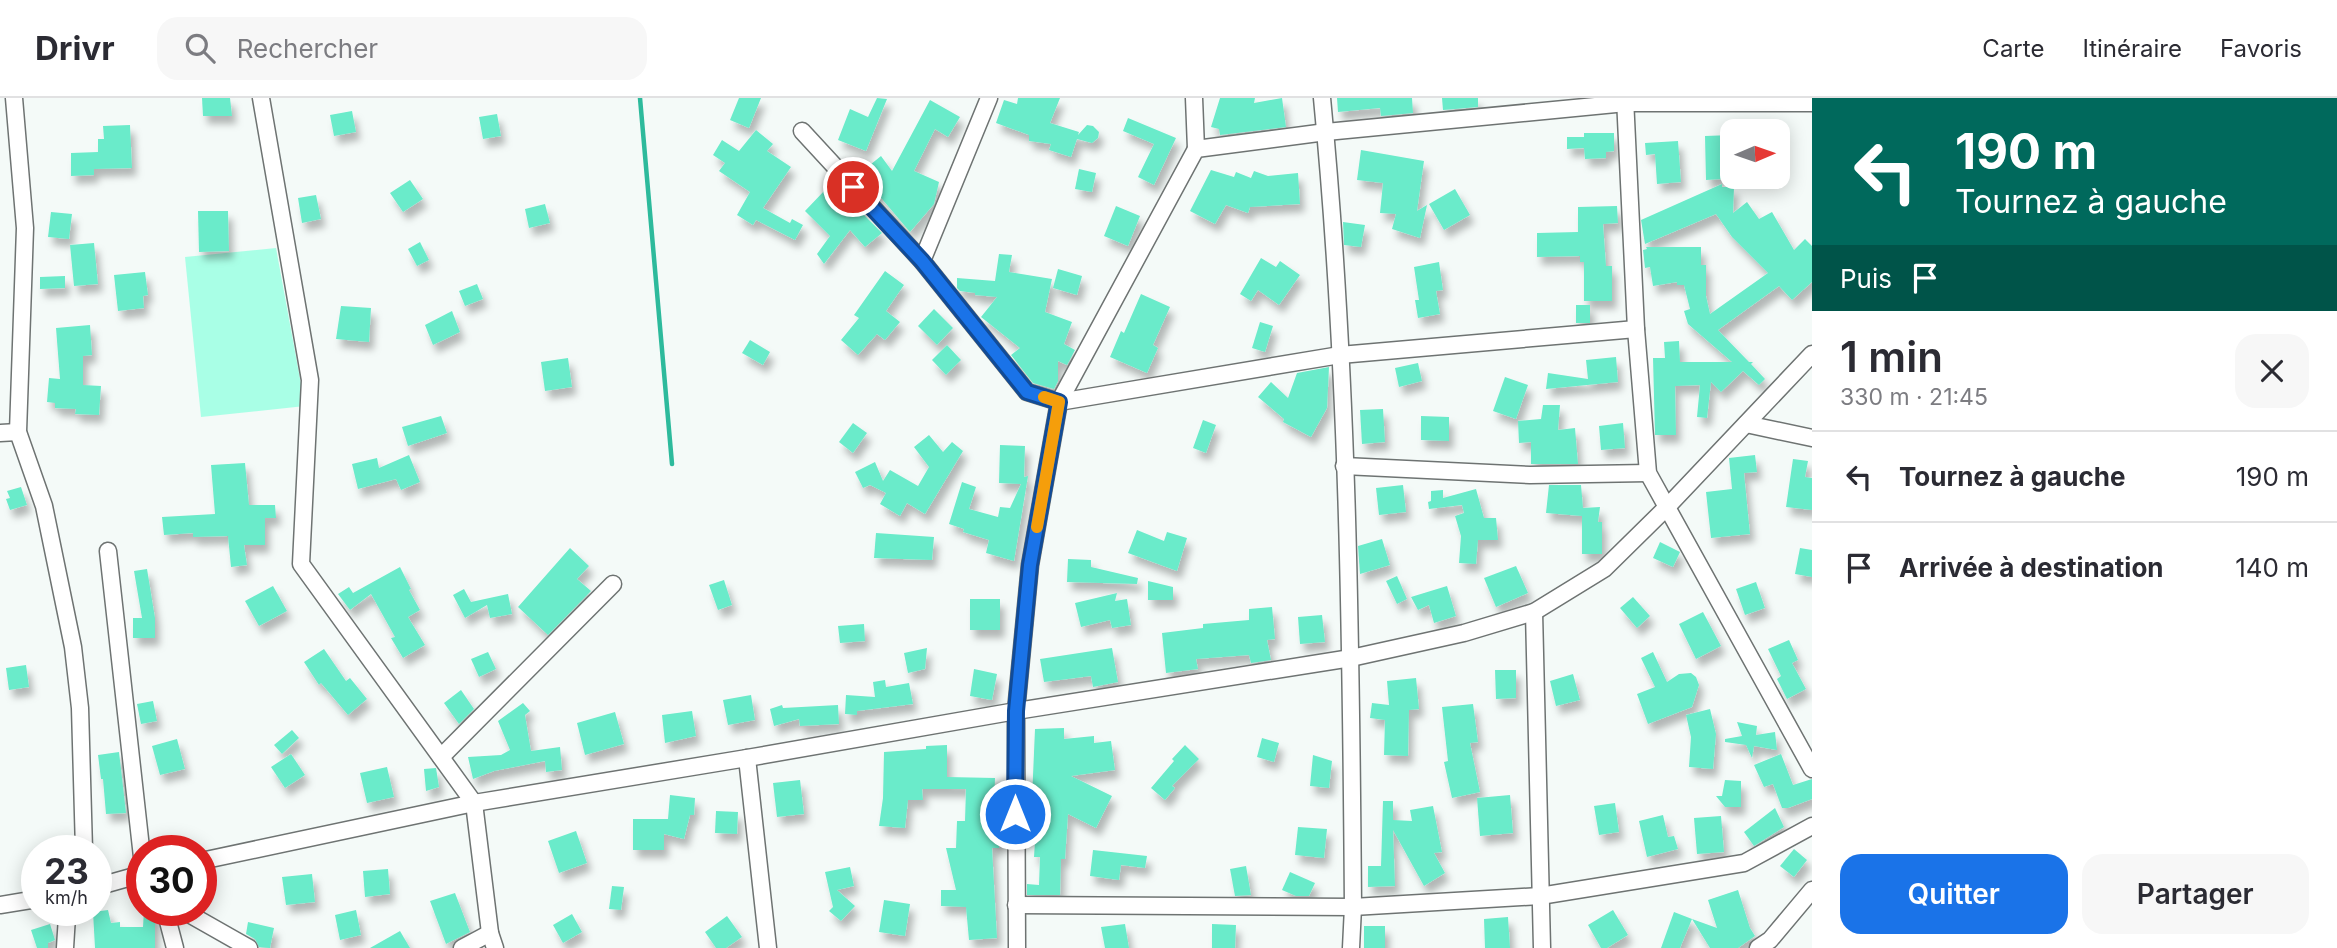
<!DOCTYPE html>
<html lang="fr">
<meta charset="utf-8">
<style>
body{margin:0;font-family:Inter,sans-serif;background:#f7f7f7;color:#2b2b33;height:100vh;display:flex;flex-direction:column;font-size:26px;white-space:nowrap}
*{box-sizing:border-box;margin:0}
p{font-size:23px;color:#7c7c81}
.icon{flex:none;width:38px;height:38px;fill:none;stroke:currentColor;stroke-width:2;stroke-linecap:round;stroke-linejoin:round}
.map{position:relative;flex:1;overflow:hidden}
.drawer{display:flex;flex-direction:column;background:#fff;width:525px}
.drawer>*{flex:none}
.banner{background:#00695c;color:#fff;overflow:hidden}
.needle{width:46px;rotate:88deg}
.buttons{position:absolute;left:1720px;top:21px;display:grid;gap:14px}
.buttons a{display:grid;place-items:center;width:70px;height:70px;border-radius:14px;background:#fff;box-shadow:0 4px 18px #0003;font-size:35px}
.speed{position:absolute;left:21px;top:737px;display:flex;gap:14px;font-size:35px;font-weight:700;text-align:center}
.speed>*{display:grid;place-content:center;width:91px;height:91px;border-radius:50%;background:#fff;box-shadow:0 4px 18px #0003;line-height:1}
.speed small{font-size:18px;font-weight:400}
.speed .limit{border:10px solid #d22;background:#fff;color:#111}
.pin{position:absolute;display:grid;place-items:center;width:60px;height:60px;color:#fff;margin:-30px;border:4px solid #fff;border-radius:50%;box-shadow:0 2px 7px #0007}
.me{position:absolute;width:77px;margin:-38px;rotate:0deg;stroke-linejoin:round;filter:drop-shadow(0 0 5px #0008)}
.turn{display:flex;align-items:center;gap:24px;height:147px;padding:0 28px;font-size:32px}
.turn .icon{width:91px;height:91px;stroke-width:2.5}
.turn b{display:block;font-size:49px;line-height:60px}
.then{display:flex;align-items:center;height:66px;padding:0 28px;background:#0003;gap:14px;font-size:26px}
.round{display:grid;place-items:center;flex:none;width:74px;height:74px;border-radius:21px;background:#f7f7f7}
.overview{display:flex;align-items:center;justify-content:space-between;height:119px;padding:0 28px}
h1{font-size:42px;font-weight:600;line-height:52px}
.action{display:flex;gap:14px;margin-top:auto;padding:14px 28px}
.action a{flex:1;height:80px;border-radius:21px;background:#1a73e8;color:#fff;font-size:28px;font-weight:600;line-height:80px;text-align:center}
.action a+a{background:#f7f7f7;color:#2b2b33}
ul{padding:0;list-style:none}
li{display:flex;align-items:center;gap:21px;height:91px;padding:0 28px;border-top:2px solid #e1e1e2}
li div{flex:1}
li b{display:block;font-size:26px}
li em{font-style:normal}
header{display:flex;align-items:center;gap:42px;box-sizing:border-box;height:98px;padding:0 35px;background:#fff;border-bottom:2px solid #e1e1e2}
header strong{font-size:33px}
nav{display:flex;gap:38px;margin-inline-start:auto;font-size:24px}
.search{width:490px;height:63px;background:#f7f7f7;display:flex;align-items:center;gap:18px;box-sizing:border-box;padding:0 24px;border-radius:21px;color:#7c7c81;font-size:26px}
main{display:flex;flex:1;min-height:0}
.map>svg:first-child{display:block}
</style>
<header>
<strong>Drivr</strong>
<div class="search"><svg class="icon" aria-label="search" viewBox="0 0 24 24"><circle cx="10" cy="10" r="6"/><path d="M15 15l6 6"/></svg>Rechercher</div>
<nav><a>Carte</a><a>Itinéraire</a><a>Favoris</a></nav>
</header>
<main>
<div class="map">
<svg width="1812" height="850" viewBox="0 0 1812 850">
<defs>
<filter id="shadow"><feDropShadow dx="4.5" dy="8" stdDeviation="3.5" flood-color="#0004"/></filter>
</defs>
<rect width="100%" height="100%" fill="#f4faf8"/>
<path fill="#a9ffe6" d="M276,150L305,308L201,319L185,159Z"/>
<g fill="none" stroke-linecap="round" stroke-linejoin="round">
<path stroke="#2dba9c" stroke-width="4.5" d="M640,0L672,366"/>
</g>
<g fill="#6aebca" filter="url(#shadow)">
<path d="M202,0H230L232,18H203Z"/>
<path d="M739,0H761L749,30L730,22Z"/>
<path d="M877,0L887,1L866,53L838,42L850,11L868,19Z"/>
<path d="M1018,0H1060L1050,25L1079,34L1078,37L1087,27L1093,28L1099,34L1098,40L1092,45L1077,41L1071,59L1049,52L1051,46L1029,43V37L996,25L1004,2L1017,6Z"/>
<path d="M1220,0H1255L1254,5L1282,0L1286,29L1220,37L1219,31L1211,29Z"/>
<path d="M1337,0H1412L1413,15L1381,18L1380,10L1338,14Z"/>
<path d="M1442,0H1478V9L1443,12Z"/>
<path d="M930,2L960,19L948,39L935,31L914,73L939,84L934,106L910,134L860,75L881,58L892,73Z"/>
<path d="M352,13L356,34L334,38L330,17Z"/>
<path d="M497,16L501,38L483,41L479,19Z"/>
<path d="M1128,20L1176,40L1154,87L1138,79L1154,46L1123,33Z"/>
<path d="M130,27L132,70L94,71V77L71,78V55L98,54V41H104L103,28Z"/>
<path d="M756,32L773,46L767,53L791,69L763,110L790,125L792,121L803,127L795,142L756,122L753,127L737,117L750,94L719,73L725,65L713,57L722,42L739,53Z"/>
<path d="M1584,35H1614V53L1606,54V60L1585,61L1584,50L1567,51V39H1584Z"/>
<path d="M1732,37V66H1721L1722,81L1706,82L1705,38Z"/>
<path d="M1678,43L1681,84L1657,86L1655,56L1646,57L1645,45Z"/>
<path d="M1361,52L1424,63L1417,113L1427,107L1420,140L1392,131L1396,116L1380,115L1383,85L1357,82Z"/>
<path d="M1079,71L1096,75L1092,94L1075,91Z"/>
<path d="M1211,72L1234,79L1236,74L1251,80L1254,73L1268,78L1298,75L1300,106L1250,109L1248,115L1226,107L1215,126L1190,113Z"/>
<path d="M410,82L423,101L403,114L390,95Z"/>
<path d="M1722,86V89H1734L1733,115L1747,104L1759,121L1772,114L1794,152L1805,141L1812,148V184L1792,202L1779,188L1718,232L1749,264H1753L1751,266L1765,281L1759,287L1743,273L1721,294L1711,284L1707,320L1697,319L1700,287L1675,288L1676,337H1655L1653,260H1665L1664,244L1679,243L1680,264H1732L1688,226L1684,213L1690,211L1684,187H1677V184L1653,188L1650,169L1645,170L1643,152L1647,151L1646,149H1701V167H1706V198L1710,216L1768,175L1732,139L1716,116L1645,146L1641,122Z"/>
<path d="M1455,91L1470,117L1444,132L1429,106Z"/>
<path d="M825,92L848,115L854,107L882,135L865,149L850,132L824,166L817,156L830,138L805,113Z"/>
<path d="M316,97L321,121L302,125L298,100Z"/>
<path d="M545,106L550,125L529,130L525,111Z"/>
<path d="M1116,108L1140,118L1128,148L1104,138Z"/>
<path d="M1617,108L1618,125L1603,126L1606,168H1612V203H1584V164H1580V158L1537,159V135L1578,134V109Z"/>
<path d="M198,113H228L229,153L199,154Z"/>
<path d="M51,114L72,116L69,141L48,139Z"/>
<path d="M1343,124L1365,127L1361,149L1344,147Z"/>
<path d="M420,144L429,162L417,168L408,151Z"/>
<path d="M94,145L98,186L74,188L70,147Z"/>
<path d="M999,156L1012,157L1009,174L1052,181L1045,214L1072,224L1064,246L1075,252L1067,267L1058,263V283L1054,291L1033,285L1011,257L1020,250L981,219L997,199L975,197V195L960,193L957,190V180L995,183Z"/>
<path d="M1261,160L1276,169L1280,163L1300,177L1279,207L1258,192L1251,203L1240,196Z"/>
<path d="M1439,164L1443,192L1436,193L1440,216L1418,220L1415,202H1419L1414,169Z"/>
<path d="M1058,171L1082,178L1077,197L1053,190Z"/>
<path d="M885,173L904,187L886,213L900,224L885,242L877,236L858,257L841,242L859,220L854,217Z"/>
<path d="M145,174L148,197L143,198L144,210L118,213L114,177Z"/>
<path d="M65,178V190L40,191V179Z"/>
<path d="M477,186L483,201L465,208L459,193Z"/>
<path d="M1141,196L1170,209L1153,247L1158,250L1147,275L1110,259L1121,233L1124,235Z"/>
<rect x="1576" y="207" width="14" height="18"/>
<path d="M341,208L371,210L369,244L336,241Z"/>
<path d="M934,211L953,230L937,247L918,228Z"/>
<path d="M452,213L460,234L433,247L425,227Z"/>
<path d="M1260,224L1273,228L1265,254L1252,250Z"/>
<path d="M90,227L92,257L83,258V287L101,288L99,317L75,316L76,311L55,310V305L47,304L49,280L60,281L56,230Z"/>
<path d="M750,242L770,254L763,267L742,255Z"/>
<path d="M947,247L961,262L946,277L932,262Z"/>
<path d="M1616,259L1618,284L1546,291L1548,275L1588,281L1586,262Z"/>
<path d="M568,260L572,289L545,293L541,264Z"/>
<path d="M1418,265L1422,283L1399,289L1395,270Z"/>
<path d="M1329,269L1327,310L1311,339L1283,324L1284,321L1258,299L1271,284L1288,300L1297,275Z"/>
<path d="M1505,279L1528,287L1516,321L1493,313Z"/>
<path d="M1543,307H1560L1558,332L1575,330L1578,366H1531V344L1519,345L1518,323L1541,321Z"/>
<path d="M1383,311L1385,344L1362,346L1360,312Z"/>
<path d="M441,318L447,335L408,348L402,329Z"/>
<path d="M1421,318L1449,319V343L1421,342Z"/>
<path d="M1203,322L1216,327L1206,355L1193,350Z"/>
<path d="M853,325L867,335L853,355L839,344Z"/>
<path d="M1623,325L1625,350L1601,352L1599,328Z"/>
<path d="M929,337L943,354L952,344L963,353L925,416L907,405L900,418L880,406L886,395L870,387L863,390L855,374L875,364L883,383L890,372L918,388L929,369L914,349Z"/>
<path d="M1000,347L1025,348L1024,379L1028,378L1014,463L986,455L989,442L963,434L964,431L949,426L962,384L976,389L969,411L998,419L1000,409L1010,410L1021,386L999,385Z"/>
<path d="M409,357L420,384L401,392L396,381L358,391L352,366L377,360L379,370Z"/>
<path d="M1755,357L1757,374L1744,375L1750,436L1711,440L1706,394L1732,391L1729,360Z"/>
<path d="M1793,361L1808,363L1805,379L1812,380V412L1786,409Z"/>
<path d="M245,365L249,407H275L276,420H265V447H244L247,467L231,469L228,438L193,439V435L164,437L162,419L215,416L211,367Z"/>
<path d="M1403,387L1406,414L1379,417L1376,390Z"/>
<path d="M1549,387H1581L1583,410L1600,409L1598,424H1602V456H1582V418L1546,415Z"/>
<path d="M21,389L27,407L10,412L6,401L10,400L7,393Z"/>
<path d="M1476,391L1484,420H1496L1498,442H1478L1476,466L1459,465L1461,438L1455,418L1464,415L1462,407L1429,411L1428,404L1431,403V393L1443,392V400Z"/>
<path d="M1137,432L1164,443L1167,434L1187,440L1177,473L1128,455Z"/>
<path d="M876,435L934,439L932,462L874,460Z"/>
<path d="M1382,441L1390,467L1360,476L1358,448Z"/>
<path d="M1660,444L1680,454L1673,469L1653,460Z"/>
<path d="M570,450L589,468L577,481L591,493L548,537L518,509Z"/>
<path d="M1800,450L1812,452V479L1795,476Z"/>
<path d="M1068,461L1091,462V469L1138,480L1137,486L1067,484Z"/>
<path d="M1516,468L1528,495L1496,509L1484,480Z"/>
<path d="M400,469L411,491L409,492L420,512L408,519L425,547L403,560L391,540L395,539L371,496L350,512L338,496L349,489L353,495Z"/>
<path d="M147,471L155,520V540H133V520H142L134,473Z"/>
<path d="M1397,478L1407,501L1397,506L1386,483Z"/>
<path d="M724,482L732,507L718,512L709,487Z"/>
<path d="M1148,483L1173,489V502H1148Z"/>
<path d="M1756,484L1765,510L1745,517L1736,491Z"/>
<path d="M273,488L287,513L259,528L245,503Z"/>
<path d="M1447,488L1456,518L1434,525L1429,507L1418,512L1411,499Z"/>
<path d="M464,491L471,504L508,496L512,516L490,520L487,507L465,520L453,497Z"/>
<path d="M1117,495L1115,503L1127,501L1131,527L1112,530L1110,522L1081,529L1075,505Z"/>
<path d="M1633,499L1650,518L1637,530L1620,510Z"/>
<rect x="970" y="501" width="30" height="31"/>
<path d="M1272,509L1275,541L1267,542L1271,562L1251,565L1249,557L1196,561L1198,571L1166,575L1162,535L1203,530V526L1249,522V511Z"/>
<path d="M1703,514L1721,548L1696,561L1679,526Z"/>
<path d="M1322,517L1325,544L1300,546L1298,519Z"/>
<path d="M864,526L865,543L840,545L838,528Z"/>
<path d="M1789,542L1798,562L1792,565L1806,591L1787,601L1777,581L1781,578L1768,551Z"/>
<path d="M927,550L925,571L908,575L904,555Z"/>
<path d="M1112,550L1118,584L1093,589L1091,578L1044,584L1040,561Z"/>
<path d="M324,551L346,583L350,580L367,601L348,617L321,585L319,587L304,564Z"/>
<path d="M488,554L496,571L479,579L471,561Z"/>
<path d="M1653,554L1667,584L1679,576L1691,575L1696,579L1699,587L1692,609L1648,626L1637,596L1655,589L1641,560Z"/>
<path d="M26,567L29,589L9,592L6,570Z"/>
<path d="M974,571L997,576L992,602L970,598Z"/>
<path d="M1495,572H1516V600L1496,601Z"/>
<path d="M1573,576L1580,602L1556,608L1550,583Z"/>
<path d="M1416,580L1419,611L1409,612L1408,658L1384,657L1385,622L1370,620L1372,605L1389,607L1387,583Z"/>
<path d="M885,582L886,589L909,585L913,606L857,613V617L845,616L846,597L875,599L873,584Z"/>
<path d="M461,592L474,611L459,626L444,605Z"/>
<path d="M751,597L755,622L728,627L723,602Z"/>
<path d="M153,603L157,623L141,626L137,606Z"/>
<path d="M523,605L530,613L525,617L531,653L560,649L562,672L546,674L545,663L494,673L473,681L468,659L501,657L510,652L498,623Z"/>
<path d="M1473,606L1478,644L1470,645L1480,694L1452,700L1444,664L1448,663L1442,609Z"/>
<path d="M782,607L783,610L838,607L839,626L800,628L799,621L774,628L770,611Z"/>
<path d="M1710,611L1716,636L1713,671L1689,669L1691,639L1686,617Z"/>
<path d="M692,613L696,638L665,645L662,617Z"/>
<path d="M615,614L624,646L585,657L577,625Z"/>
<path d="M1737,624L1757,628L1756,637L1775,634L1777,652L1754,648L1752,660L1746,647L1725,644V641L1742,638Z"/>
<path d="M1064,630V641L1094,638V645L1111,643L1115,672L1071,678L1112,698L1096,730L1068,716L1065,761H1061L1060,797H1027V786L1039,787L1040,759H1034L1036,728L1027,727V701H1032L1035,631Z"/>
<path d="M292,632L299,640L282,656L274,647Z"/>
<path d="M1262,640L1279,645L1274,664L1257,659Z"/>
<path d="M177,641L185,671L160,677L152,648Z"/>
<path d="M947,647V679L995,680L994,707L1000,708L999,750H992L997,840L969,842L966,809L941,808V792H956L946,750H956L957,723H965L966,691H922L923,702H908L905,730L879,728L883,700L884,654L926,651V648Z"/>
<path d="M1185,647L1199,661L1172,688L1175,690L1165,702L1151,690L1174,663L1172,661Z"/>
<path d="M119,654L126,715L106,716L103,681H101L98,657Z"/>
<path d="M291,656L305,677L285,690L271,669Z"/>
<path d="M1781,656L1793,687L1812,681V701L1788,710H1782L1773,686L1764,689L1754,667Z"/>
<path d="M1313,657L1332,663L1329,690L1310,688Z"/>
<path d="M387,669L394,699L367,705L360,675Z"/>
<path d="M436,670L439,689L426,693L424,671Z"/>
<path d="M800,682L804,716L777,719L773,685Z"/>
<path d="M1725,682L1741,683V709H1725L1716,698H1722Z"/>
<path d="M670,697L695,700L694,717H690L684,741L664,736V752H633V721H668Z"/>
<path d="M1510,697L1513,735L1480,738L1477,700Z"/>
<path d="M1383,703H1393V722L1412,723L1410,712L1433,708L1442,754L1434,755L1445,775L1424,788L1393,732L1395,788L1368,789V768H1381Z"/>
<path d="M1615,705L1619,734L1599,737L1594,708Z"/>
<path d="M1775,710L1784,729L1754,748L1744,734Z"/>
<path d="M716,713L738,714L737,736L715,735Z"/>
<path d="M1663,717L1668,739L1674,738L1678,751L1647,759L1639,723Z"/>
<path d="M1721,718L1724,754L1697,756L1694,720Z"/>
<path d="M1298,729L1327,731L1324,760L1295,757Z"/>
<path d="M576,733L587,765L559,775L548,743Z"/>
<path d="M1794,751L1807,762L1794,779L1780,768Z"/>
<path d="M1093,752L1147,758L1145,770L1121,767L1119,782L1090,778Z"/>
<path d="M1246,768L1251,797L1235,798L1230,771Z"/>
<path d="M850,769L854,788L837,792L855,808L841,823L829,813L833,809L825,774Z"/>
<path d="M388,771L390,796L365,799L363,773Z"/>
<path d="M1290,774L1315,785L1309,798H1296L1282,792Z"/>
<path d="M312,776L315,804L286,807L282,779Z"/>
<path d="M612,788L624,789L621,812L609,811Z"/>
<path d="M1738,792L1750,830L1755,838L1738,850H1710L1692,821L1717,830L1708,802Z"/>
<path d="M455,795L470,834L446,846L430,803Z"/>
<path d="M884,802L910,806L905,838L879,834Z"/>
<path d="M108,812L111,825L120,824V829H143L144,812H155V850H95L93,814Z"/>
<path d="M356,812L361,837L340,842L335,817Z"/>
<path d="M1613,812L1628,837L1607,850H1601L1588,827Z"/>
<path d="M1674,814L1692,821L1680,850H1661Z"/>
<path d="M572,816L582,834L563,845L553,827Z"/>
<path d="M727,818L742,839L726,850H716L705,834Z"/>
<path d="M1508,819L1510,850H1485L1484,821Z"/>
<path d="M248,824L274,830L270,850L259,849L255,841L246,836Z"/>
<path d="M50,826L55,842L48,845V850H37L31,832Z"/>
<path d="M1125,826L1129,850H1105L1101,829Z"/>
<path d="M1212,826L1236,827L1235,850H1212Z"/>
<rect x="1364" y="828" width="21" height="22"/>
<path d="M400,833L410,850H370Z"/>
</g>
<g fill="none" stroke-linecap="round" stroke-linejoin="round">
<defs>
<g id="minor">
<path d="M14,0L25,130L18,334L44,408L73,549L80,610L84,752"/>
<path d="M261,0L310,282L301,466L474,705L490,835L495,850"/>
<path d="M1194,0L1196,51"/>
<path d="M1322,0C1348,268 1351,539 1353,809L1351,850"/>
<path d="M1625,0L1636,231L1648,375L1812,671"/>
<path d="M802,33L922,163L1027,294L1059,304L1340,257L1636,231"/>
<path d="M922,163L989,0"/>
<path d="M1746,326L1812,340"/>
<path d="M0,335L18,334"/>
<path d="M1344,368L1530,377L1648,375"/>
<path d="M108,453L142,759"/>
<path d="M1534,514L1542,850"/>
<path d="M441,659L613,486"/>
<path d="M747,660L768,850"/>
<path d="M201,763L474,705L747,660L1016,613L1351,560L1464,535L1534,514L1604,471L1667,409L1812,256"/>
<path d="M96,789L142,776"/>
<path d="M0,807L37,801"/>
<path d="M1016,807L1353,809L1540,798L1744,765L1812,728"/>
<path d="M165,812L175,850"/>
<path d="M182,812L249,850"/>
<path d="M65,850L67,818L71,812"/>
<path d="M462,850L490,835"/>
<path d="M1017,850L1016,613L1030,467L1059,304L1196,51L1326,34L1626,5H1812"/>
<path d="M1758,850L1770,842L1812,792"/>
</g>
</defs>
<use href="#minor" stroke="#6e7372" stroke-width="19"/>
<use href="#minor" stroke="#fff" stroke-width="16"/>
</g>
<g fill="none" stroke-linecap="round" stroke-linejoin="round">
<defs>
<path id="route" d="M853,89L922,163L1027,294L1059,304L1030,467L1016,613L1015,716"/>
</defs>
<use href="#route" stroke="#114b97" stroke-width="18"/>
<use href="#route" stroke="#1a73e8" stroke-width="12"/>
<path stroke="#f59e0b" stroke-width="12" d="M1037,429L1059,304L1044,299"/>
</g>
</svg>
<div class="buttons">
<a><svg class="needle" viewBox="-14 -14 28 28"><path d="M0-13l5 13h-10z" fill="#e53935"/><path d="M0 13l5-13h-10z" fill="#7c7c81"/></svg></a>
</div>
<div class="speed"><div>23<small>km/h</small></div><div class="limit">30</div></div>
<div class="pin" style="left:853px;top:89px;background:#d93025"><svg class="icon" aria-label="arrive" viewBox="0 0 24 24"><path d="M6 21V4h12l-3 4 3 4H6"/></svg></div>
<svg class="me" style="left:1015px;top:716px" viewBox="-20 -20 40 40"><circle r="17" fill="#1a73e8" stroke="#fff" stroke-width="3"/><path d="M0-11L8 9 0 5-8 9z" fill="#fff"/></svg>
</div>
<section class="drawer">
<div class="banner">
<div class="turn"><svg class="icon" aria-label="left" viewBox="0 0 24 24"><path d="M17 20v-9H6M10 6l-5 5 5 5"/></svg><div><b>190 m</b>Tournez à gauche</div></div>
<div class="then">Puis<svg class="icon" aria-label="arrive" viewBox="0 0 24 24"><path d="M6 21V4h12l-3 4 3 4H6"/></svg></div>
</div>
<div class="overview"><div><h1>1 min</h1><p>330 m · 21:45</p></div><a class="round"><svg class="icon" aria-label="close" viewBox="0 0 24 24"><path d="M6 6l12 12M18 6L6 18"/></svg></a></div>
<ul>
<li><svg class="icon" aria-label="left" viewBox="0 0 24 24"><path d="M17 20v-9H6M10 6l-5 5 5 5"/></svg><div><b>Tournez à gauche</b></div><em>190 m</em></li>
<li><svg class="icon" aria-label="arrive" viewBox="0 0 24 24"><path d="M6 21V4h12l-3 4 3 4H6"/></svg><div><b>Arrivée à destination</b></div><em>140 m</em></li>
</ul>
<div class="action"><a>Quitter</a><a>Partager</a></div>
</section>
</main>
